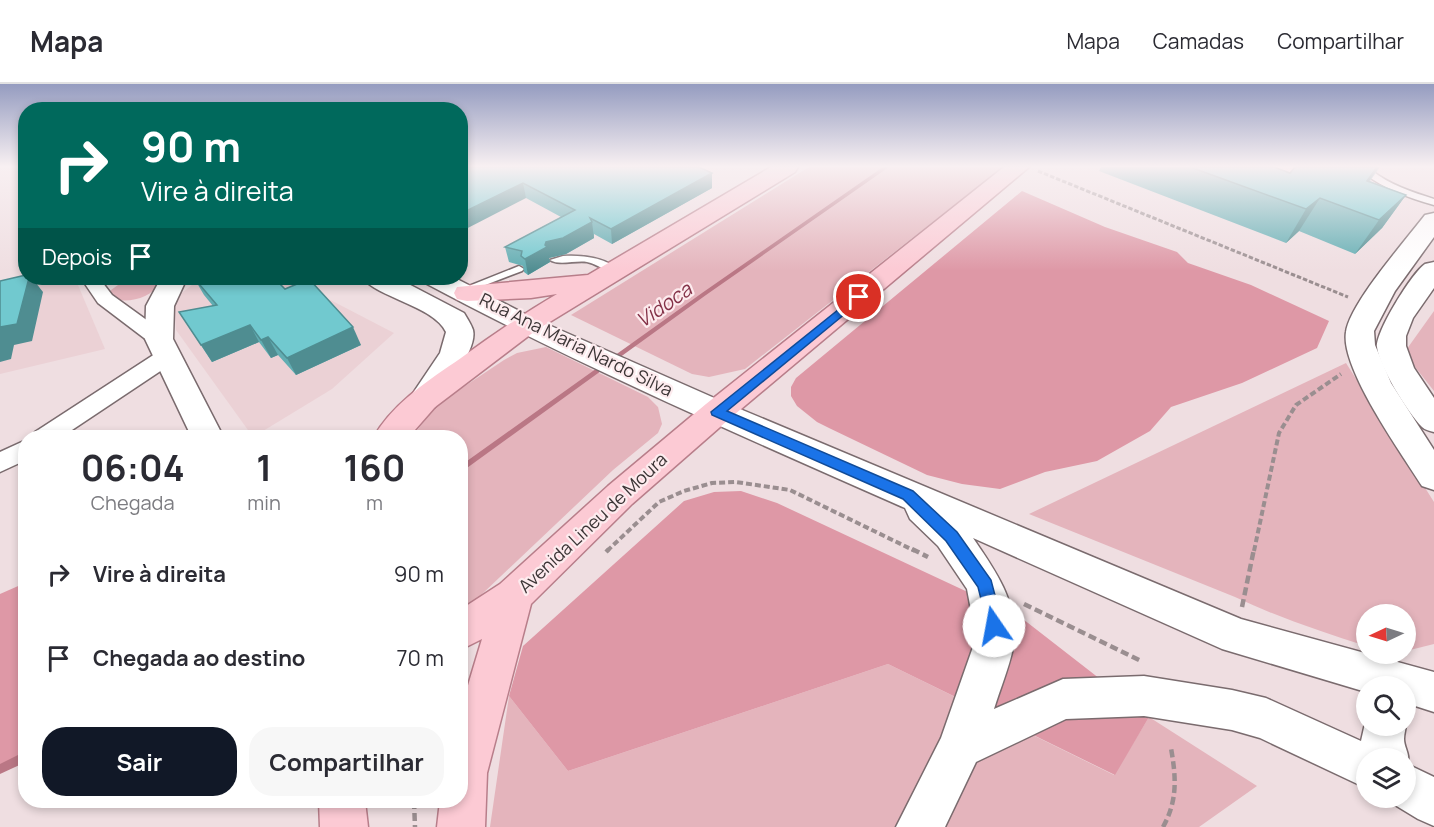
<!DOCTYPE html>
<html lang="pt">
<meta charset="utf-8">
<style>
body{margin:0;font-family:Manrope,sans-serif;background:#f7f7f7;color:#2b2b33;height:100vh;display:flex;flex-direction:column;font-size:22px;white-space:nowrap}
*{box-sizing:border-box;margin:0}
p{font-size:20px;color:#7c7c81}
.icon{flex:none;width:33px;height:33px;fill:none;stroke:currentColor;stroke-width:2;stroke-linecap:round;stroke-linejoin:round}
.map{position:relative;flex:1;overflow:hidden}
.side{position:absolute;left:18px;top:346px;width:450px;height:378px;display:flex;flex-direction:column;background:#fff;border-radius:24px;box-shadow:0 3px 9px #0003}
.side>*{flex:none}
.hud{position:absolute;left:18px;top:18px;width:450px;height:183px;border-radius:24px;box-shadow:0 3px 9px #0003;background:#00695c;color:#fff;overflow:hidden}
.needle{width:39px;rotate:266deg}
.controls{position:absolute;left:1356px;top:520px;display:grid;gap:12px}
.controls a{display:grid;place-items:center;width:60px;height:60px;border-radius:50%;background:#fff;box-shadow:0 3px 9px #0003;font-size:30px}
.pin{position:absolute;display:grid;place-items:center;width:51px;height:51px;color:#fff;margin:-26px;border:3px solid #fff;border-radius:50%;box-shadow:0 2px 6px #0007}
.me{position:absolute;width:66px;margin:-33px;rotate:348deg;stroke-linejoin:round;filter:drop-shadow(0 0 4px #0008)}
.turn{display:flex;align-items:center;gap:21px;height:126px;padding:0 24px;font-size:27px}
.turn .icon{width:78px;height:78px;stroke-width:2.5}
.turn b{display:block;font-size:42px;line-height:51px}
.then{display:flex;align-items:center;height:57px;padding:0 24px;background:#0003;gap:12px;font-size:22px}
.eta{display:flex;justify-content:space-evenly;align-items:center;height:102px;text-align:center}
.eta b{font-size:36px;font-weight:700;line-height:42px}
.action{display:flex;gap:12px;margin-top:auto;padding:12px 24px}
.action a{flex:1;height:69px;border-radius:24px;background:#111827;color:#fff;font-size:24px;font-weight:700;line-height:69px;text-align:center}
.action a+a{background:#f7f7f7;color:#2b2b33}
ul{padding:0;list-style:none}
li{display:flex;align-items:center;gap:18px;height:84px;padding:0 24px}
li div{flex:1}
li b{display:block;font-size:22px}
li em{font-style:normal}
header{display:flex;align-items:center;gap:36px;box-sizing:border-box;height:84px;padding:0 30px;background:#fff;border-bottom:2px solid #e1e1e2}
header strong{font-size:28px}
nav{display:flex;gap:33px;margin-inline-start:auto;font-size:21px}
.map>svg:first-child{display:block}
</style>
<header>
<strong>Mapa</strong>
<nav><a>Mapa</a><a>Camadas</a><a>Compartilhar</a></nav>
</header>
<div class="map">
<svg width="1434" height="743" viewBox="0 0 1434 743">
<rect width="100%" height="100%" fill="#efdee1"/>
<g fill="#ebd1d5">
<path d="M35,194H75L105,265L0,290V201Z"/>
<path d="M213,194H288L394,249L332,305L253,353L176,246L174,224L179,211L192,201Z"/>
</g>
<g fill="#e4b4bc">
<path d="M809,83H1003L745,285L709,293L692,290L571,231Z"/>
<path d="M128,194H158L160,198C152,213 134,218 118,216L110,211L111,206Z"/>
<path d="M1434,227V307L1404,269Z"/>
<path d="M546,263L648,313L658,323L662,340L658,349L613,386L461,530L460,354H411L438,320L504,276L517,269Z"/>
<path d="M1346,279L1434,418V560L1406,567V531H1366V562C1322,548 1277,533 1235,513L1029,430Z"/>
<path d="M888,580L1114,691L1149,633L1257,702L1199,743H490L509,612L568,687Z"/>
</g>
<g fill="#de98a6">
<path d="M1022,107L1105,143L1177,168L1188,179L1251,201L1329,237L1317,264L1242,299L1171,323L1150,347L1097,377L1045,388L1000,405L962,400L927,391L829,344L817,338L797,322L791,312V303L796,294Z"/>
<path d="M741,407L777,419L1019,532L1149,633L1115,691L888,580L568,687L509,612L523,562L684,417L714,408Z"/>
<path d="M25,499V672L0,685V510Z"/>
</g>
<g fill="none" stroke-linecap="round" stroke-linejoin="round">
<g fill="#ba7785" fill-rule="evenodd">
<path d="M883,83H889L706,211L460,389V382L702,209Z"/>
<path d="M26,667V678L0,690V680Z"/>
</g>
<defs>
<g id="lane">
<path d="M1364,83H1372L1371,86C1390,101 1412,108 1434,115V121C1409,114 1384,105 1364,89Z"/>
<path d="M563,172C582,171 605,173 620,187L618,189C608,190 598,180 587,178C576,176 559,182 550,176Z"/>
<path d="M519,182L524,185L522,187L467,208L464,209L459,206Z"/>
</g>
<g id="street">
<path d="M81,194H99L112,211L166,250L169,255L166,260L159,262L152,260L98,219Z"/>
<path d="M166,266L174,268L177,273L174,278L60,354H31L35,348L158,268Z"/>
<path d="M26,356V376L0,388V368Z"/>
</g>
<g id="secondary">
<path d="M1434,129V153L1395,207L1374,247L1375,261L1391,299L1434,366V406L1422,402C1402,370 1340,284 1346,248C1350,219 1406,156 1425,131Z"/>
<path d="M1434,178V204L1413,234L1406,252V262L1414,284L1434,314V348C1430,347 1425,346 1422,343C1408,329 1379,282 1377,263C1376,247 1412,189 1425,180C1428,179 1431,179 1434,178Z"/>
<path d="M161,194H187L174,222L173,255L224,354H192L145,255L146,222Z"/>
<path d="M363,194H397L464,229C467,234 471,240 473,246C478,265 445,306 435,323L424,326L413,323L409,315L440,269L446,248C434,222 376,213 363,194Z"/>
<path d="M423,194H455L535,235L728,320L1241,535L1434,588V628L1406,619V603H1366V608L1222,565L973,454C995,486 1021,522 1013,564C1009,584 1000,605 994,625L1063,595L1144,592L1232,606L1266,614L1361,657L1366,635V642H1406V639C1406,645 1404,649 1404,655C1404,664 1411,671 1407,680L1434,693V742L1418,735L1390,718L1388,714H1406V675H1366V704L1260,654L1232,646L1144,632L1066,635L976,678L945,743H896L941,654L973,563L974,542L967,505L938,462L910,435L905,424C744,353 582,283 427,200Z"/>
</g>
<g id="primary">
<path d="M771,83H798L795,88L535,247L435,323L408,354H373C393,319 429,296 461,274C492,251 523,230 557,210L531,214L467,217L457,215L454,209L457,203L588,191Z"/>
<path d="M1004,83H1029L728,336L632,420L531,520L487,689L485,743H437L440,717H460V628L482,555L460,566V526L500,500L608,402L706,320Z"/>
<path d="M319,717H365L368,743H320Z"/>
</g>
</defs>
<use href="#lane" stroke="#7a6b6e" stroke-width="3"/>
<use href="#street" stroke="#7a6b6e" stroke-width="3"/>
<use href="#secondary" stroke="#7a6b6e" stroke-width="3"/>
<use href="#primary" stroke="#b87e8a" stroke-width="3"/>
<path stroke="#9a8e90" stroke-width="3" stroke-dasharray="4.5 2" stroke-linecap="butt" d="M1038,87L1348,213"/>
<g stroke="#9a8e90" stroke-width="4" stroke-dasharray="6 3" stroke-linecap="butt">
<path d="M607,467L659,418L684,407L712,399L736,398L790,406L915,467"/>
<path d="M1254,467L1279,349L1296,321L1341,290"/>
</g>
<g stroke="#9a8e90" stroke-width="4.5" stroke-dasharray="8 4" stroke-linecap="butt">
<path d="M912,465L928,473"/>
<path d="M606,468L609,465"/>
<path d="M1024,520L1141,577"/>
<path d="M1242,523L1254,465"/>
<path d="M414,717L415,743"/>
<path d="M1163,743C1178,716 1176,693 1171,664"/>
</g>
<use href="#lane" fill="#fff" fill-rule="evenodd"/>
<use href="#street" fill="#fff" fill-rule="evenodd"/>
<use href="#secondary" fill="#fff" fill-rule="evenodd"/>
<use href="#primary" fill="#fccad4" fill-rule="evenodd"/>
</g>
<g fill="#61adb2">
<path d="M460,83L712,89V104L612,160L594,150V154L566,170L549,174L550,178L528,191L524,188L523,182L509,178L505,163L561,133L526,114Z"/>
<path d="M1101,83H1274L1290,89L1295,83H1380L1370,97L1406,111L1382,144L1355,170L1299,147L1286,159L1099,87Z"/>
<path d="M194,194L285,205L361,261L296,291L278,271L271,274L259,258L212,278L179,228L213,222L204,211Z"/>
</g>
<g fill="#4f8d91">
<path d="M1377,83H1379L1349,125L1367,97Z"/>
<path d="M712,89V104L612,160L611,145Z"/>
<path d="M523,99L526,114L460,148V130Z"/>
<path d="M1406,111L1382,144L1355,170L1379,136Z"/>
<path d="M1320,114L1299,147L1286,159L1306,125Z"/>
<path d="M592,138L594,154L566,170L549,174L550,178L528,191L525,175L545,161L546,158Z"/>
<path d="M29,194H32L43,208L32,257L14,261L11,275L0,278V243Z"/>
<path d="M250,241L259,258L212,278L201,261Z"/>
<path d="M353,243L361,261L296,291L287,274Z"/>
<path d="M268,253L278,271L271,274L261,256Z"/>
</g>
<g fill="#71c9cf" stroke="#4f8d91" stroke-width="1.5">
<path d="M460,83H699L712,89L611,145L590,134L592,138L563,154L546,158L545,161L547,163L525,175L521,172L522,167L505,163L575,126L523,99L460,130Z"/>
<path d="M1190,83H1274L1290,89L1295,83H1377L1367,97L1406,111L1379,136L1320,114L1306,125Z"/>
<path d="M26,191V194H29L17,240L0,243V197Z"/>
<path d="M194,194H274L285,205L309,195L353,243L287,274L268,253L261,256L250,241L201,261L179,228L217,221Z"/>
</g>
<linearGradient id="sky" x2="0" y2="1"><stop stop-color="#959cc0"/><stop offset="0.44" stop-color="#f8f0f2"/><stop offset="1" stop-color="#f8f0f2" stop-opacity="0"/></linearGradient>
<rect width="1434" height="187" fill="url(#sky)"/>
<path fill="#1a73e8" stroke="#114b97" stroke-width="1.5" d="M859,209L863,210V215L727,327L913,407L957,448L991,496L1003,542L1000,547L994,549L989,547L978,503L946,457L903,415L712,331L711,328Z"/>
<g text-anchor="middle" stroke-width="4.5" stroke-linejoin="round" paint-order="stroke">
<g font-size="18" fill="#3c3536" stroke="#fdebee">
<text transform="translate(576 261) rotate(26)" y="6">Rua Ana Maria Nardo Silva</text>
<text transform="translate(593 439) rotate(-43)" y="6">Avenida Lineu de Moura</text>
</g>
<g font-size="20" font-style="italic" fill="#843248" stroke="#fdebee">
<text transform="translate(664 221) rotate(-35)" y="7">Vidoca</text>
</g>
</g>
</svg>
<div class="controls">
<a><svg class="needle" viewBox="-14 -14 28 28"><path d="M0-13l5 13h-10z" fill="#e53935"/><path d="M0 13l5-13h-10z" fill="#7c7c81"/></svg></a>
<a><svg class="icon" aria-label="search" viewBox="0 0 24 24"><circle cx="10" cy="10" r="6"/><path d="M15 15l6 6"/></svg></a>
<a><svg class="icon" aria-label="layers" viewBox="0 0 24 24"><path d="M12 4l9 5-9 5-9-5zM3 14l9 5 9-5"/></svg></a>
</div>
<div class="pin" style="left:859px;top:213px;background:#d93025"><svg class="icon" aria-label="arrive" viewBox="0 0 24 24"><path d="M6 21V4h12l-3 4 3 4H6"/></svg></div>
<svg class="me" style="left:994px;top:542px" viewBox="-20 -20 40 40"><circle r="19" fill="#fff"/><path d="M0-13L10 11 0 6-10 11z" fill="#1a73e8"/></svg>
<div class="hud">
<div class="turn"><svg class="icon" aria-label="right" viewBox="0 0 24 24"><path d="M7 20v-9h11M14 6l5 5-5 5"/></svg><div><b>90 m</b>Vire à direita</div></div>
<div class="then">Depois<svg class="icon" aria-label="arrive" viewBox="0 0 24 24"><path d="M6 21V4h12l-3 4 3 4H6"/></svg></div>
</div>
<section class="side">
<div class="eta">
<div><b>06:04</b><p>Chegada</p></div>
<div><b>1</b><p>min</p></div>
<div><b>160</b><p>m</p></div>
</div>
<ul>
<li><svg class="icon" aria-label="right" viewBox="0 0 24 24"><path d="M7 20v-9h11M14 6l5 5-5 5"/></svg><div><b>Vire à direita</b></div><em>90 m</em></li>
<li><svg class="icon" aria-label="arrive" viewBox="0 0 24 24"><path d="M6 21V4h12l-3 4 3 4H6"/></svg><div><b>Chegada ao destino</b></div><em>70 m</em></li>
</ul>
<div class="action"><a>Sair</a><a>Compartilhar</a></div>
</section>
</div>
